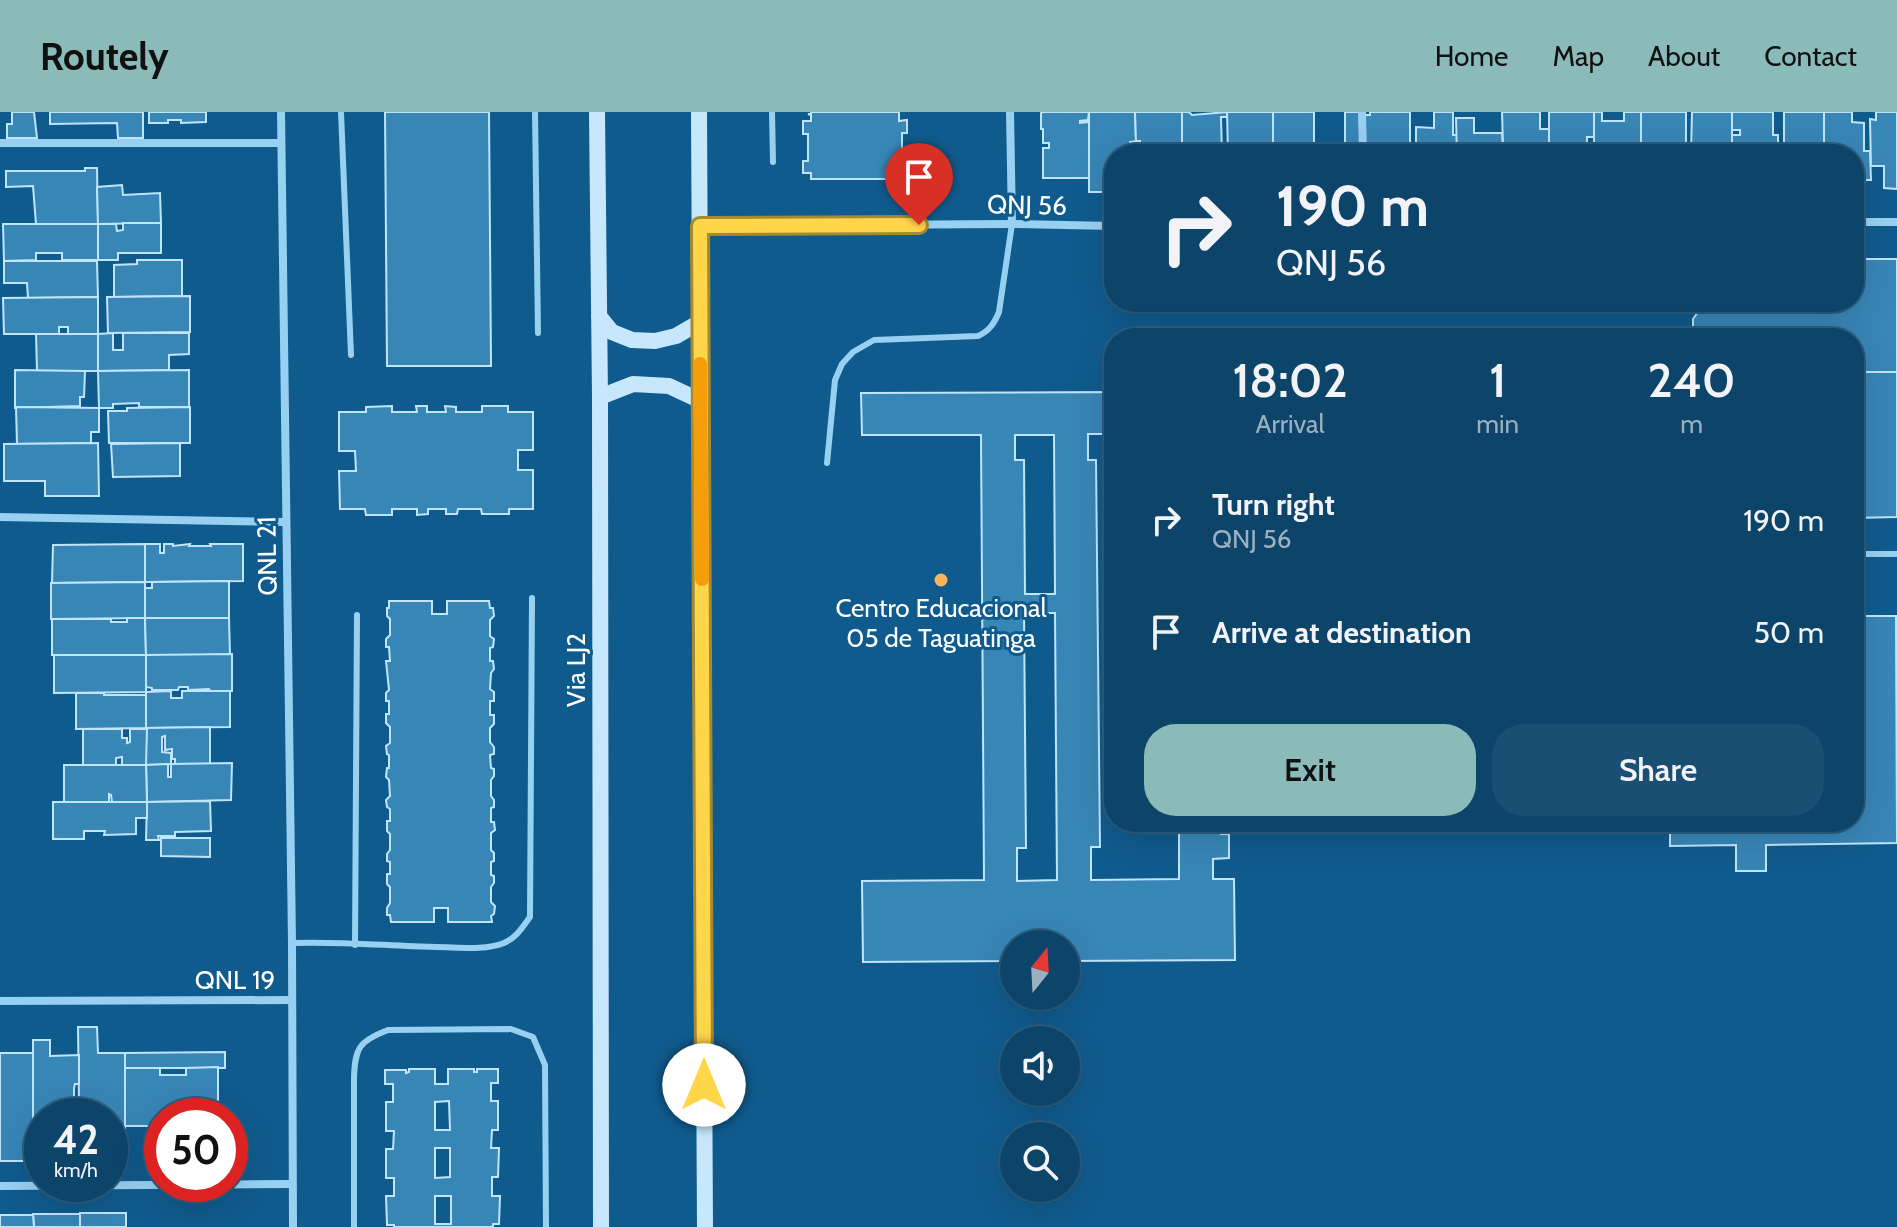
<!DOCTYPE html>
<style>
body{margin:0;font-family:Cabin,sans-serif;background:#1a4e72;color:#f1f3f6;height:100vh;display:flex;flex-direction:column;font-size:30px;white-space:nowrap}
*{box-sizing:border-box;margin:0}
p{font-size:26px;color:#9ab0c1}
.icon{flex:none;width:44px;height:44px;fill:none;stroke:currentColor;stroke-width:2;stroke-linecap:round;stroke-linejoin:round}
.map{position:relative;flex:1;overflow:hidden}
.panel{position:absolute;left:1104px;top:216px;width:760px;height:504px;display:flex;flex-direction:column;background:#0c446a;border-radius:32px;box-shadow:0 8px 32px #0002,0 0 0 2px #2c5c7e}
.panel>*{flex:none}
.banner{position:absolute;left:1104px;top:32px;width:760px;height:168px;border-radius:32px;box-shadow:0 8px 32px #0002,0 0 0 2px #2c5c7e;background:#0c446a;color:#f1f3f6;overflow:hidden}
.needle{width:52px;rotate:18deg}
.buttons{position:absolute;left:1000px;top:818px;display:grid;gap:16px}
.buttons a{display:grid;place-items:center;width:80px;height:80px;border-radius:50%;background:#0c446a;box-shadow:0 8px 32px #0002,0 0 0 2px #2c5c7e;font-size:40px}
.speed{position:absolute;left:24px;top:986px;display:flex;gap:16px;font-size:40px;font-weight:700;text-align:center}
.speed>*{display:grid;place-content:center;width:104px;height:104px;border-radius:50%;background:#0c446a;box-shadow:0 8px 32px #0002,0 0 0 2px #2c5c7e;line-height:1}
.speed small{font-size:20px;font-weight:400}
.speed .limit{border:12px solid #d22;background:#fff;color:#111}
.pin{position:absolute;display:grid;place-items:center;width:68px;height:68px;color:#fff;margin:-82px -34px;border-radius:50% 50% 50% 0;rotate:-45deg;box-shadow:0 0 8px #0007}
.pin .icon{rotate:45deg}
.me{position:absolute;width:88px;margin:-44px;rotate:0deg;stroke-linejoin:round;filter:drop-shadow(0 0 6px #0008)}
.turn{display:flex;align-items:center;gap:28px;height:168px;padding:0 40px;font-size:36px}
.turn .icon{width:104px;height:104px;stroke-width:2.5}
.turn b{display:block;font-size:56px;line-height:68px}
.eta{display:flex;justify-content:space-evenly;align-items:center;height:136px;text-align:center}
.eta b{font-size:48px;font-weight:600;line-height:56px}
.primary-button{display:flex;gap:16px;margin-top:auto;padding:16px 40px}
.primary-button a{flex:1;height:92px;border-radius:32px;background:#8bbbb9;color:#111;font-size:32px;font-weight:600;line-height:92px;text-align:center}
.primary-button a+a{background:#1a4e72;color:#f1f3f6}
ul{padding:0;list-style:none}
li{display:flex;align-items:center;gap:24px;height:112px;padding:0 40px}
li div{flex:1}
li b{display:block;font-size:30px}
li em{font-style:normal}
header{display:flex;align-items:center;gap:48px;box-sizing:border-box;height:112px;padding:0 40px;background:#8bbbb9;color:#111}
header strong{font-size:38px}
nav{display:flex;gap:44px;margin-inline-start:auto;font-size:28px}
.map>svg:first-child{display:block}
</style>
<header>
<strong>Routely</strong>
<nav><a>Home</a><a>Map</a><a>About</a><a>Contact</a></nav>
</header>
<div class="map">
<svg width="1897" height="1115" viewBox="0 0 1897 1115">
<rect width="100%" height="100%" fill="#105b8d"/>
<g fill="#3886b6" stroke="#bfe5fd" stroke-width="2" fill-rule="evenodd">
<path d="M12,0H34L37,26H7V12H12Z"/>
<path d="M50,0H143V26H118L117,11L50,12Z"/>
<path d="M149,0H206V10L181,11V8H168V11H149Z"/>
<path d="M385,0H489L491,254H387Z"/>
<path d="M811,0H899V9L907,8V21H902V48H907V60H899V67H811V61H803V49H808V22H803V9H811V3L808,2H811Z"/>
<path d="M1043,0H1089L1088,8L1080,9V11L1089,10V66H1043V36H1049V31H1043V17H1041V1Z"/>
<path d="M1089,0H1135L1136,29L1130,30V37H1135V42H1114V80H1089Z"/>
<path d="M1135,0H1182V42H1135L1136,32H1140V29H1136Z"/>
<path d="M1182,0H1189L1192,3L1227,0V5H1221L1222,42H1182Z"/>
<path d="M1227,0H1273V42H1228Z"/>
<rect x="1273" y="0" width="41" height="42"/>
<path d="M1345,0H1364L1365,3H1370V0H1410V42H1365V34H1345Z"/>
<path d="M1434,0H1453V23H1457V42H1410V36L1416,37V15L1434,16Z"/>
<path d="M1502,0H1540V17H1549V42H1503V39L1510,40V35H1503Z"/>
<path d="M1549,0H1594L1595,25H1587V40H1594V42H1549Z"/>
<path d="M1594,0H1602V9H1624V0H1641V42H1594Z"/>
<rect x="1641" y="0" width="45" height="42"/>
<path d="M1692,0H1732V42H1691Z"/>
<path d="M1732,0H1773V23H1778V42H1732V23H1740V18H1732Z"/>
<rect x="1784" y="0" width="40" height="42"/>
<path d="M1824,0H1852V10L1864,11V39H1870L1871,68H1856L1857,49H1854V42H1824Z"/>
<path d="M1876,0H1897V77L1884,76V54H1871L1870,7L1876,8Z"/>
<path d="M1456,6H1474V21H1502L1503,42H1457Z"/>
<path d="M85,56H97L98,112H36L33,74L6,75V59H85Z"/>
<path d="M122,73L123,83L160,81L161,111L98,112L97,75Z"/>
<path d="M123,111H161V141H118V148H98V112H116L117,119L123,118Z"/>
<path d="M3,112H98V148H62V141H36V148L4,149Z"/>
<path d="M1854,147H1897V260H1854V226H1780V221L1735,222V226H1693V207L1705,190H1854Z"/>
<path d="M137,148H182V184L114,185V153L137,152Z"/>
<path d="M4,149H97L98,185L28,186L27,171H4Z"/>
<path d="M190,184V220L108,221L107,185Z"/>
<path d="M98,185V222H68V215H59V222H4L3,186Z"/>
<path d="M113,221V238H123V221H189V242L169,243V258L98,259V222Z"/>
<path d="M36,222H98V259H37Z"/>
<path d="M15,258L85,259L84,285H80V294L15,296Z"/>
<path d="M189,258V295H139V291L113,292V296H99L98,259Z"/>
<path d="M1854,260H1897V405L1854,406Z"/>
<path d="M1114,280V322H1088V348H1096L1100,735H1091V768L1179,767V710H1221V722H1229V746L1213,747V767H1234L1235,848L1066,849V832H1014V849L863,850L862,769L984,768L981,323H862L861,281ZM1015,323H1054L1055,482H1025L1024,348H1015ZM1024,501H1055L1057,768L1017,769V736H1026Z"/>
<path d="M392,294V300H417L416,294H427V300H446L445,294L456,295V300H482V294H508V300H533V338H518V358H533V397H509V402H482L481,397H458L457,402H446V397H428V402L417,403V397H392V403H366L365,397H340L339,359H356L355,339H339V300H366V295Z"/>
<path d="M16,295L99,296V320H91V331L17,332Z"/>
<path d="M190,295V331H109L108,299H127V296Z"/>
<path d="M98,331L99,384H45V369H4V332Z"/>
<path d="M180,331V364L113,365L111,332Z"/>
<path d="M145,432H160V441H164V432H173V434L190,432L189,434H211L210,432H243V469L145,470Z"/>
<path d="M145,432V470L52,471L53,433Z"/>
<path d="M229,469V506H145V476H152V470Z"/>
<path d="M145,470V506L51,507V471Z"/>
<path d="M389,489H432V502H447V489H489L490,496H493L494,504L490,508V524L494,527L493,535L490,536V549H493L494,557L491,561L490,577L494,580V589H490V603H494V612L490,616V630L494,635V642L490,643L491,656L494,657V664L491,668V684L494,688V695L491,696V710H494L495,718L491,721V738L494,741V749L491,750V763L494,764V771L491,775V790L495,794L494,802L491,804L492,810H448V796H434V810H391L390,803H387V796L390,791V775L387,772V762H390V750L387,749V742L390,738V722L387,719V709H390V697L387,695L386,688L390,684L389,668L386,665L387,656H389V643L387,642L386,634L390,631V615L386,611V602H389V589H386V581L389,578L386,549H390L389,535H386V527L390,523V507L387,504V496H389Z"/>
<path d="M1854,504H1896L1897,731L1766,733V759H1736V733L1670,734V710H1854Z"/>
<path d="M127,506H145L146,543H52V507H111V510H127Z"/>
<path d="M145,506H229L230,543H146Z"/>
<path d="M232,542V579H210L209,577L188,578V575H179L178,578H152V576L146,575V543Z"/>
<path d="M54,543H146V580L54,581Z"/>
<path d="M171,579V586H182V579H230V615L146,616V580Z"/>
<path d="M76,581H104V583H146V616L76,617Z"/>
<path d="M210,615V652H175V647H172V637L165,638V624L162,625V640L171,641V652L146,653V616Z"/>
<path d="M83,617H122V626H127V631L130,630V617H147L146,653H122V645L116,646V653H83Z"/>
<path d="M232,651L231,688L147,690L146,653L168,652V665H171V652Z"/>
<path d="M64,653H146L147,690H112L111,683L109,682V690H64Z"/>
<path d="M210,689L211,719L175,720V724H158L159,728H146L147,690Z"/>
<path d="M53,690H147V706H136V722L104,723L105,719H84V727H53Z"/>
<path d="M161,726H210V745L161,744Z"/>
<path d="M78,915H97L98,941H125V1025H113V1051H110V1004H84V991L79,992Z"/>
<path d="M33,928H50V944L79,943V972H75L74,976V1004H42V1050H33Z"/>
<path d="M225,940V956H125V941Z"/>
<rect x="0" y="941" width="33" height="108"/>
<path d="M218,955V1004H162V1014H125V956H160V963H186V956Z"/>
<path d="M409,957H435V972H448V957H474V960H477V957H498V971H491V989H498V1018H492L491,1036H499L498,1065H492V1084H500L499,1112H493V1115H394V1113H387L386,1084H394V1066H386V1037H393L394,1019H386V990H393V972H385V958H406V961L409,960ZM449,989L450,1018H435V990ZM435,1036H450V1065L435,1066ZM435,1084H451V1112H435Z"/>
<rect x="80" y="1101" width="46" height="14"/>
<path d="M33,1102H80V1115H34Z"/>
<path d="M0,1103H33L34,1115H0Z"/>
</g>
<g fill="none" stroke-linecap="round" stroke-linejoin="round">
<g stroke="#98d0f2" stroke-width="6">
<path d="M341,0L351,243"/>
<path d="M535,0L538,221"/>
<path d="M772,0L773,50"/>
<path d="M827,351L835,268L842,252L853,240L874,228L978,224C989,219 994,212 999,200L1012,112"/>
<path d="M1854,442H1897"/>
<path d="M292,831C339,829 388,834 435,835C457,835 484,839 504,831C517,825 522,816 530,805L532,486"/>
<path d="M355,833L357,503"/>
<path d="M354,1115V966C355,936 359,929 388,918L511,917L533,925L545,953L546,1115"/>
</g>
<g stroke="#98d0f2" stroke-width="8">
<path d="M281,0L292,831L293,1115"/>
<path d="M1010,0L1012,112"/>
<path d="M1362,0L1363,42"/>
<path d="M0,31H281"/>
<path d="M1854,110H1897"/>
<path d="M700,114L1012,112L1114,114"/>
<path d="M0,405L286,410"/>
<path d="M0,889L292,888"/>
<path d="M0,1074L292,1072"/>
</g>
<g stroke="#c6e7fc" stroke-width="16">
<path d="M597,0L600,285L601,1115"/>
<path d="M699,0L705,1115"/>
<path d="M599,204L612,220L632,228L655,229L676,224L700,210"/>
<path d="M600,285L633,272L669,274L701,289"/>
</g>
</g>
<g fill="none" stroke-linecap="round" stroke-linejoin="round">
<defs>
<path id="route" d="M704,973L700,114L919,113"/>
</defs>
<use href="#route" stroke="#a68a30" stroke-width="20"/>
<use href="#route" stroke="#ffd54a" stroke-width="14"/>
<path stroke="#f59e0b" stroke-width="14" d="M700,252L702,467"/>
</g>
<circle fill="#ffb359" stroke="#105b8d" stroke-width="3" cx="941" cy="468" r="8"/>
<g text-anchor="middle" stroke-width="6" stroke-linejoin="round" paint-order="stroke">
<g font-size="26" fill="#fff" stroke="#105b8d">
<text transform="translate(1027 93) rotate(1)" y="9">QNJ 56</text>
<text transform="translate(267 444) rotate(-91)" y="9">QNL 21</text>
<text transform="translate(576 558) rotate(-90)" y="9">Via LJ2</text>
<text x="235" y="877">QNL 19</text>
</g>
<g font-size="26" fill="#fff" stroke="#105b8d">
<text x="941" y="505">Centro Educacional<tspan x="941" dy="30">05 de Taguatinga</tspan></text>
</g>
</g>
</svg>
<div class="buttons">
<a><svg class="needle" viewBox="-14 -14 28 28"><path d="M0-13l5 13h-10z" fill="#e53935"/><path d="M0 13l5-13h-10z" fill="#9ab0c1"/></svg></a>
<a><svg class="icon" aria-label="sound" viewBox="0 0 24 24"><path d="M4 9h4l5-4v14l-5-4H4zM17 9q2 3 0 6"/></svg></a>
<a><svg class="icon" aria-label="search" viewBox="0 0 24 24"><circle cx="10" cy="10" r="6"/><path d="M15 15l6 6"/></svg></a>
</div>
<div class="speed"><div>42<small>km/h</small></div><div class="limit">50</div></div>
<div class="pin" style="left:919px;top:113px;background:#d93025"><svg class="icon" aria-label="arrive" viewBox="0 0 24 24"><path d="M6 21V4h12l-3 4 3 4H6"/></svg></div>
<svg class="me" style="left:704px;top:973px" viewBox="-20 -20 40 40"><circle r="19" fill="#fff"/><path d="M0-13L10 11 0 6-10 11z" fill="#ffd54a"/></svg>
<div class="banner">
<div class="turn"><svg class="icon" aria-label="right" viewBox="0 0 24 24"><path d="M7 20v-9h11M14 6l5 5-5 5"/></svg><div><b>190 m</b>QNJ 56</div></div>
</div>
<section class="panel">
<div class="eta">
<div><b>18:02</b><p>Arrival</p></div>
<div><b>1</b><p>min</p></div>
<div><b>240</b><p>m</p></div>
</div>
<ul>
<li><svg class="icon" aria-label="right" viewBox="0 0 24 24"><path d="M7 20v-9h11M14 6l5 5-5 5"/></svg><div><b>Turn right</b><p>QNJ 56</p></div><em>190 m</em></li>
<li><svg class="icon" aria-label="arrive" viewBox="0 0 24 24"><path d="M6 21V4h12l-3 4 3 4H6"/></svg><div><b>Arrive at destination</b></div><em>50 m</em></li>
</ul>
<div class="primary-button"><a>Exit</a><a>Share</a></div>
</section>
</div>
